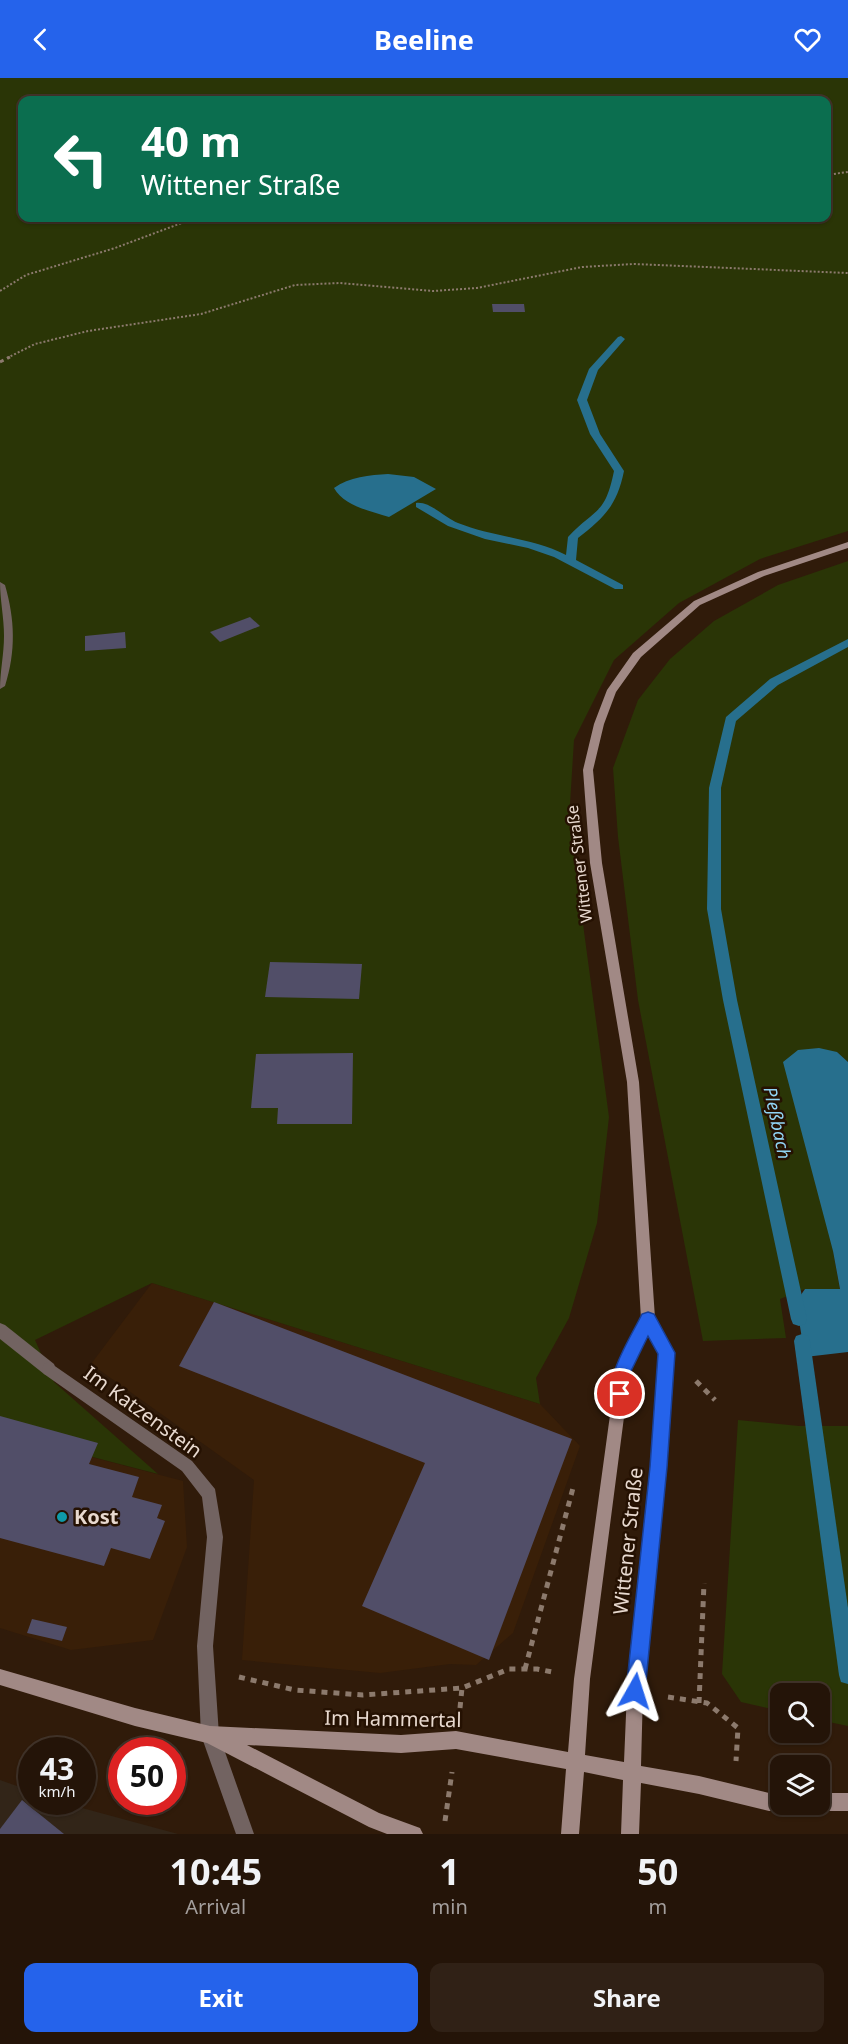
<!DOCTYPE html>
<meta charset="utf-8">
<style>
body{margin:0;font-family:"Noto Sans",sans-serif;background:#302116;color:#f1f3f6;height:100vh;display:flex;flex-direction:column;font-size:22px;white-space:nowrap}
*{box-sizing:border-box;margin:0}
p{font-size:20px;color:#a39e9c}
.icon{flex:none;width:33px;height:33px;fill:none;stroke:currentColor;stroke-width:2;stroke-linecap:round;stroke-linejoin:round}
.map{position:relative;height:1756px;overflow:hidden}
.panel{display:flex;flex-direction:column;background:#241408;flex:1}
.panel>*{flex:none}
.guide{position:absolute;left:18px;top:18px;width:813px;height:126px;border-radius:12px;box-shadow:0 2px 4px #0004,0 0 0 2px #413329;background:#0b6e4f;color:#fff;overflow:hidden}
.tools{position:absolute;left:770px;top:1605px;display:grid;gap:12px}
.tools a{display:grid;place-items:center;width:60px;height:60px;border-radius:12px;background:#241408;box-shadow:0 2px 4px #0004,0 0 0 2px #413329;font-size:30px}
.speed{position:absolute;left:18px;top:1659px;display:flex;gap:12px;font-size:30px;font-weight:700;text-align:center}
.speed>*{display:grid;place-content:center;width:78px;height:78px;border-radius:50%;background:#241408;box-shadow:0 2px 4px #0004,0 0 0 2px #413329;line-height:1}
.speed small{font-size:15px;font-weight:400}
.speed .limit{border:9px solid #d22;background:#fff;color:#111}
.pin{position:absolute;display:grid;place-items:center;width:51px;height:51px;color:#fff;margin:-26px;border:3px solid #fff;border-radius:50%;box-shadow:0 2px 6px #0007}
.me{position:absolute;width:66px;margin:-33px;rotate:6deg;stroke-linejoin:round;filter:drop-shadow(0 0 4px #0008)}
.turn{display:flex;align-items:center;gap:21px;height:126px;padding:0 24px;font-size:27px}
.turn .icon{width:78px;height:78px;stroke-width:2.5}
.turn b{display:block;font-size:42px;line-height:51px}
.eta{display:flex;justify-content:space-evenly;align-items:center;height:102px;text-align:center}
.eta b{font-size:36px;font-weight:700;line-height:42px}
.primary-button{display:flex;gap:12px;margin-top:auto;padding:12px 24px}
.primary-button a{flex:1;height:69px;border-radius:12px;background:#2563eb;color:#fff;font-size:24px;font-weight:700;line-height:69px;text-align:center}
.primary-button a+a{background:#302116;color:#f1f3f6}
header{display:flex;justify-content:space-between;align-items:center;height:78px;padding:0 24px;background:#2563eb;color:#fff;font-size:27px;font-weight:700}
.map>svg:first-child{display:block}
</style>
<header><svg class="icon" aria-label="back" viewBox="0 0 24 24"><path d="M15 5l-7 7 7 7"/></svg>Beeline<svg class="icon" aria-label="heart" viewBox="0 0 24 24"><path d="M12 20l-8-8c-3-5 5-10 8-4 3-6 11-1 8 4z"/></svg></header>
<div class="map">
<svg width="848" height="1756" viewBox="0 0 848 1756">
<rect width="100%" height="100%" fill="#301b0a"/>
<g fill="#391f08">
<path d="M152,1205L540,1326L580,1368L513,1555L476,1587L450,1586L380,1595L242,1582L254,1402L91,1286Z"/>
<path d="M0,1355L183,1403L187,1469L153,1562L71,1572L0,1550Z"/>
</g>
<path fill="#322518" d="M0,1702L31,1713L32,1724H60L178,1756H0Z"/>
<g fill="#2a3506" fill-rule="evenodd">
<path d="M0,0H848V453L760,481L679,525L614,582L574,662L569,742L609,1039L597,1145L569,1240L536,1300L540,1326L152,1205L35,1262L54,1304L158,1396L0,1355ZM22,22H826V140H22Z"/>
<path d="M848,483V984L837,974L833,1173L840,1212L805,1211L780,1221L786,1260L703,1263L638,922L618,759L613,690L638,622L670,581L714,543L778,507Z"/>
<path d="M738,1342L799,1348H848V1648L819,1642V1616H780V1633L741,1624L722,1596Z"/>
</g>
<g fill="#276f8d">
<path d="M388,396L414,399L436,411L389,439C370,433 344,428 334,410C349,399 370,397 388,396Z"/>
<path d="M819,970L837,974L848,984V1274L805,1279L796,1224L805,1211H840L833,1173L783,984L798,972Z"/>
</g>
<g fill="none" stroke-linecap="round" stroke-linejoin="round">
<g fill="#276f8d" fill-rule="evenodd">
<path d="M621,258L625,261L598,292L587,322L600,356L624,393C617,427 605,439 578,460L576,482L623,507V511H615L554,479L528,470L485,461L448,448L416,429V425C430,423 445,440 458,445C493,459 533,460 566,477L568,459C595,430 605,438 614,393L590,356L577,322L589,291L618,259Z"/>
<path d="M848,561V569L778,607L736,643L721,710V831L737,922L807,1241L805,1246L799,1248L793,1246L791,1241L723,922L707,831L709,710L726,639L770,601Z"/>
<path d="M802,1256L808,1258L810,1263L848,1530V1606L841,1604L839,1597L794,1263L796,1258Z"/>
</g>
</g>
<g fill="#514e68">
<path d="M492,226H524L525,234H493Z"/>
<path d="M250,539L260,548L220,564L210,554Z"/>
<path d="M125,554L126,570L85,573V558Z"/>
<path d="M270,884L362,886L359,921L265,919Z"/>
<path d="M353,975L352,1046H277L278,1030H251L256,976Z"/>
<path d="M214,1224L572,1361L489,1582L362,1528L425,1385L179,1288Z"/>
<path d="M0,1338L98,1365L89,1386L139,1399L132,1419L162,1427L157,1440L165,1443L150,1481L111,1470L104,1488L0,1460Z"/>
<path d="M32,1541L67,1549L62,1563L27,1555Z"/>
<path d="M22,1722L64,1756H0V1751Z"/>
</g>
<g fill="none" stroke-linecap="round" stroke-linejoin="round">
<g stroke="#8c7a6d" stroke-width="2" stroke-dasharray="2 2" stroke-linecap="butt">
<path d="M826,97L848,94"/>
<path d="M0,213L26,197L115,170L195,140"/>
<path d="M7,280L35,266L88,253L201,236L295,207L340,205L433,213L477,210L582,189L634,186L848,195"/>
</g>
<path stroke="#8c7a6d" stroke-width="3" stroke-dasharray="4 4" stroke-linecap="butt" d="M0,284L10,279"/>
<g stroke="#8c7a6d" stroke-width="5" stroke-dasharray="6 6" stroke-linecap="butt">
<path d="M696,1303L715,1322"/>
<path d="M525,1591L573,1410"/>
<path d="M239,1599L295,1612L363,1617L462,1610L509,1591H537L552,1594"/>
<path d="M668,1619L707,1625L738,1650L736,1683"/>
<path d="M699,1625L704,1505"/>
<path d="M460,1630L462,1610"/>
<path d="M445,1743L452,1694"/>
</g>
<g fill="#726361" fill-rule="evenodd">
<path d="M0,504L5,507C15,542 16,573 5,608L0,611C0,593 4,576 4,558C4,540 0,522 0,504Z"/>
<path d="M0,1245L5,1247L54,1286L56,1291L54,1296L49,1298L44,1296L0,1261Z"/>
<path d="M210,1648L216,1651L219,1657L254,1756H236L201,1657L204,1651Z"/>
</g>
<path fill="#726361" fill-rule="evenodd" d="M49,1284L192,1383L215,1411L223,1459L213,1568L219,1657L216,1663L210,1666L204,1663L201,1657L197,1568L207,1459L202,1419L182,1393L44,1296L42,1291L44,1286Z"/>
<g fill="#a18985" fill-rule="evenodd">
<path d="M848,464V470L764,498L700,527L641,579L616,614L604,646L593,692L602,785L639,1004L655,1240L673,1275L667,1389L643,1613L641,1688L699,1698L769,1715H780V1726H788L786,1730L780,1733H769L699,1716L641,1705L639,1756H621L623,1702L584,1694L579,1756H561L566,1691L456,1671L401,1675L247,1667L379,1735L420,1750L423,1756H387L369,1749L207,1665L135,1648L0,1607V1591L135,1630L210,1648L401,1657L456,1653L568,1674L574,1601L616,1293L641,1241L627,1004L590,785L583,692L594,646L607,612L633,575L694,523L758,494ZM648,1256L659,1276L651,1389L627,1613L624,1684L585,1677L590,1601L630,1293Z"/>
<path d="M819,1715H848V1733H819L813,1730L811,1726H819Z"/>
</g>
</g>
<path fill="#2563eb" stroke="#184099" stroke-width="1.5" d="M648,1234L654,1236L675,1275L667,1389L645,1613L642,1620L635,1623L628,1620L626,1613L650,1389L658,1276L648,1258L631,1293L626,1322L620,1324L613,1322C604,1299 632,1257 642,1236Z"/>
<circle fill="#0f9aa8" stroke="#251102" stroke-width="2" cx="62" cy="1439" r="6"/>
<g text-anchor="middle" stroke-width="5" stroke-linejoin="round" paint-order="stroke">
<g font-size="16" fill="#e8d9cf" stroke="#251102">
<text transform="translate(579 786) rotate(-97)" y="6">Wittener Straße</text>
</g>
<g font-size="18" font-style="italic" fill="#91d4f4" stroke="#251102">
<text transform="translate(777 1045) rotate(78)" y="6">Pleßbach</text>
</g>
<g font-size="20" fill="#e8d9cf" stroke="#251102">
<text transform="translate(143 1334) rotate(36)" y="7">Im Katzenstein</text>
<text transform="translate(628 1463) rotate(-84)" y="7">Wittener Straße</text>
<text transform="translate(393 1641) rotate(1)" y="7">Im Hammertal</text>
</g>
<g font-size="20" font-weight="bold" fill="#e8d9cf" stroke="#251102" text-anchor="start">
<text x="74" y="1446">Kost</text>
</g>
</g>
</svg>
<div class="tools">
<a><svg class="icon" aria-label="search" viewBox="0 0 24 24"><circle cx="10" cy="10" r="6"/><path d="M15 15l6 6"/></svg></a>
<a><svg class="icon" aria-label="layers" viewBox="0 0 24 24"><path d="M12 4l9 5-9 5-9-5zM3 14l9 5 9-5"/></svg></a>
</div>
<div class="speed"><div>43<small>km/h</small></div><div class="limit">50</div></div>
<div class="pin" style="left:620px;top:1316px;background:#d93025"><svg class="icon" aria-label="arrive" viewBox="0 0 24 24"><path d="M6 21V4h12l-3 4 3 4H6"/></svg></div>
<svg class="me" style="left:635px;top:1613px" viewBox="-20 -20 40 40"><path d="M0-17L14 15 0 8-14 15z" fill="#2563eb" stroke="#fff" stroke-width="4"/></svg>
<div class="guide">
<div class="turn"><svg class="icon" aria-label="left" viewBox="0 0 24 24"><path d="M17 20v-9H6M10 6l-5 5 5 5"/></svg><div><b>40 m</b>Wittener Straße</div></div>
</div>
</div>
<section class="panel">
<div class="eta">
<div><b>10:45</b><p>Arrival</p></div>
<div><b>1</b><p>min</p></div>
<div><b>50</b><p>m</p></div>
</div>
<div class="primary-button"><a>Exit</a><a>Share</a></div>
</section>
